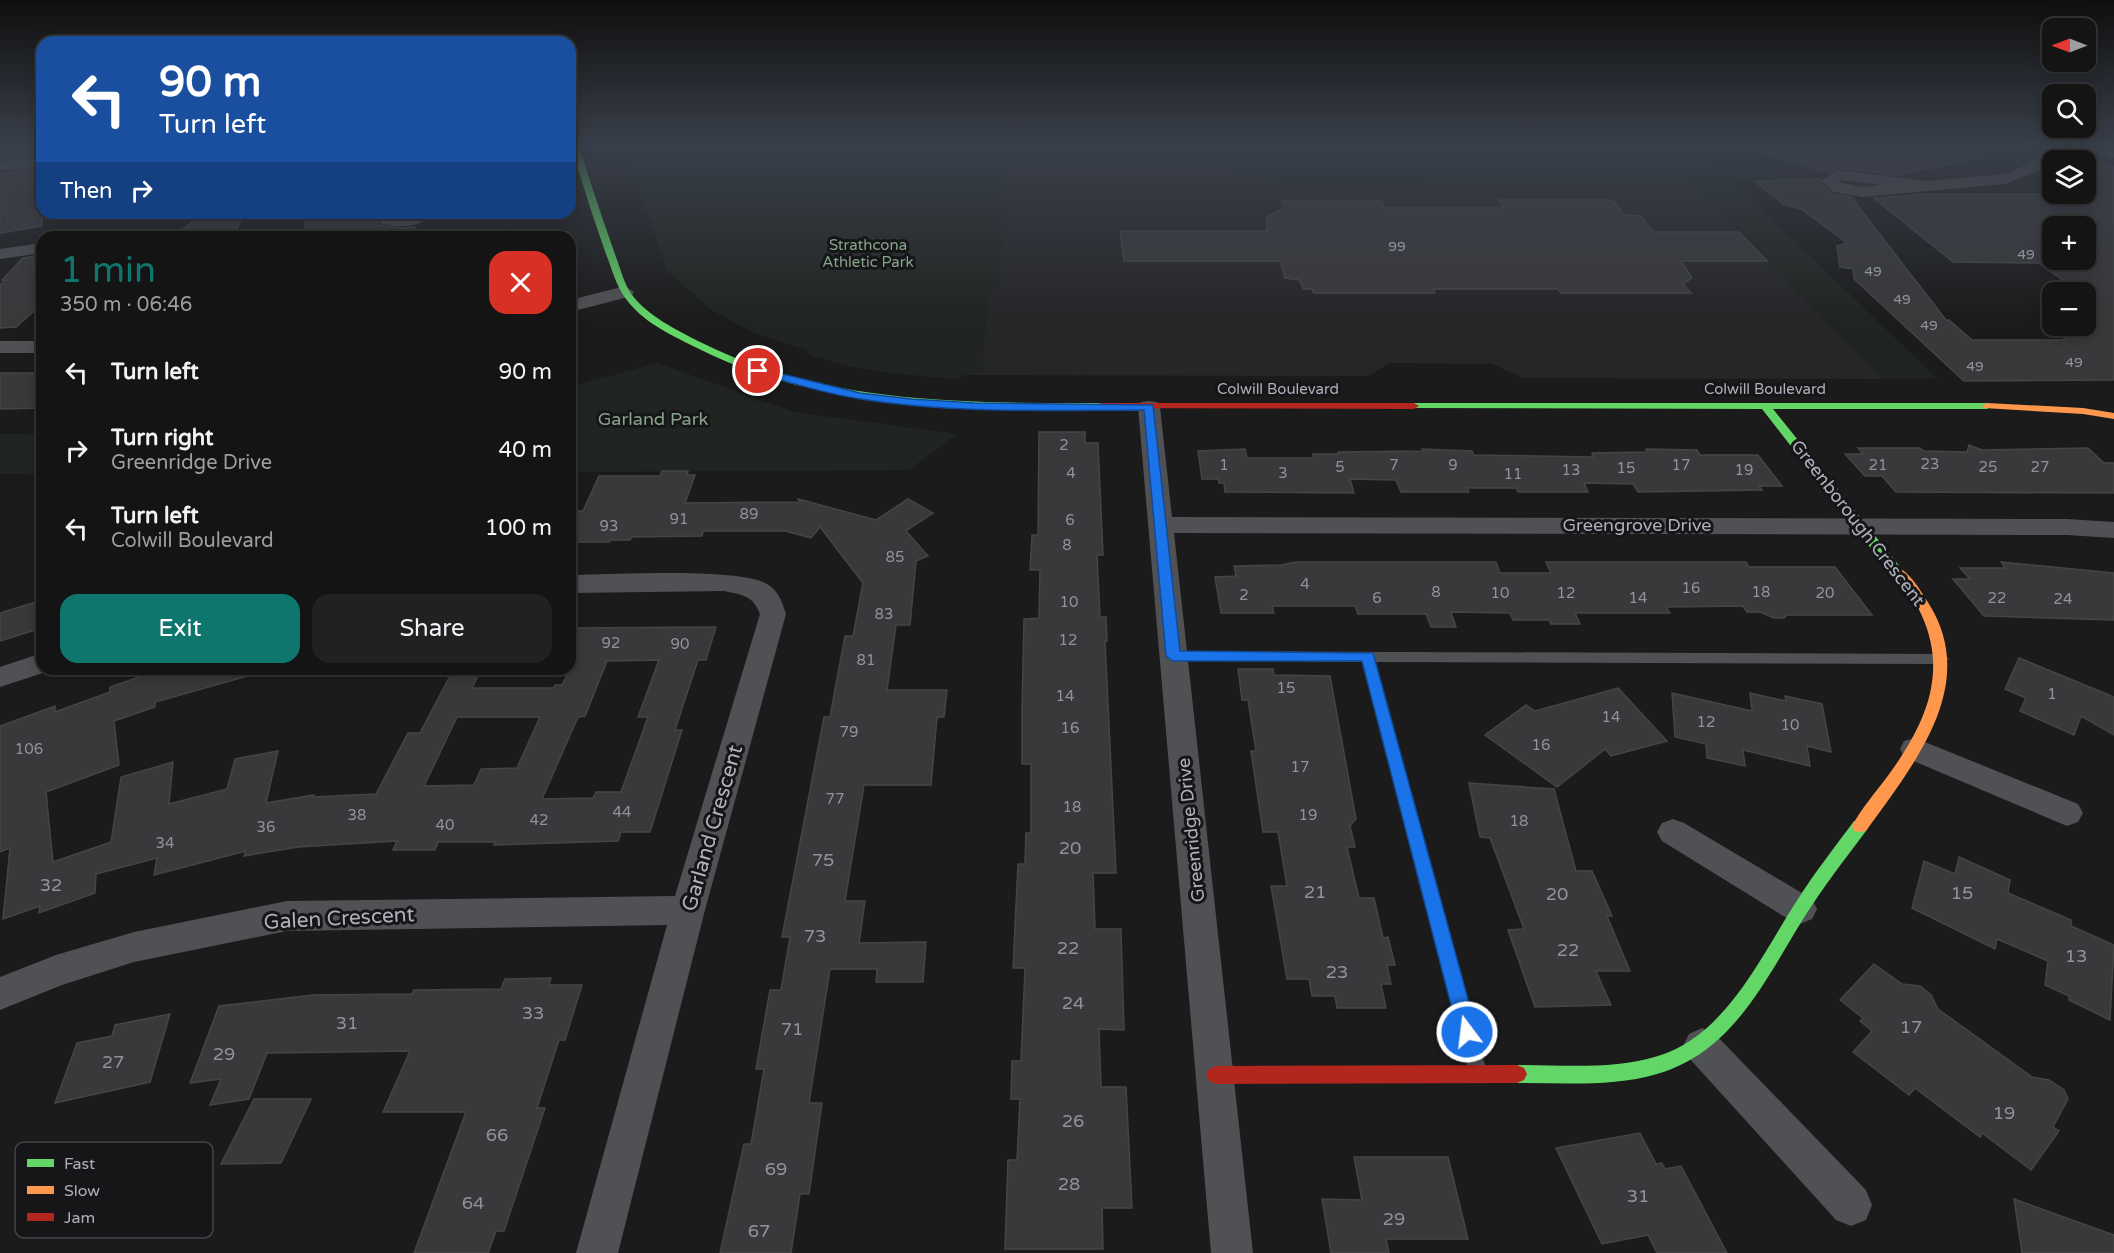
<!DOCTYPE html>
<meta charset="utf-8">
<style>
body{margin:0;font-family:"Varela Round",sans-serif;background:#212122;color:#f1f3f6;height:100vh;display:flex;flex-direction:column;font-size:22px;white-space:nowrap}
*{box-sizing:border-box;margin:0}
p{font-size:20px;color:#9d9ea0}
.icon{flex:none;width:33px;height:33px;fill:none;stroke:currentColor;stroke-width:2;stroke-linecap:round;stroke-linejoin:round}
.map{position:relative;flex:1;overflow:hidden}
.drawer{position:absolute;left:36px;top:231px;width:540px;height:444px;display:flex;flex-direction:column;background:#141414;border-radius:18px;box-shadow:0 3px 15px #0003,0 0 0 2px #333334}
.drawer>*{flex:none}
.top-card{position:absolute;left:36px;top:36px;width:540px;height:183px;border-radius:18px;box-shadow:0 3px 15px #0003,0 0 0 2px #333334;background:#1a4fa0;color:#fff;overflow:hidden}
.needle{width:39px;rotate:270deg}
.buttons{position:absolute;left:2042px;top:18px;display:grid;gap:12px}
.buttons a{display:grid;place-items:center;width:54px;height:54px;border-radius:12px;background:#141414;box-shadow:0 3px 15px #0003,0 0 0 2px #333334;font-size:30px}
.pin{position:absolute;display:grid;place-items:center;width:51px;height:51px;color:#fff;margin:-26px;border:3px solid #fff;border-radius:50%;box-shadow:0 2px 6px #0007}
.me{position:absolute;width:66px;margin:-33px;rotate:345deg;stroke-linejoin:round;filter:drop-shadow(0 0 4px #0008)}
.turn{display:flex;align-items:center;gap:21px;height:126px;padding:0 24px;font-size:27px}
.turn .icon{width:78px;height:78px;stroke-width:2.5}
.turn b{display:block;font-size:42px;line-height:51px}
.then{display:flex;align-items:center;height:57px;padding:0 24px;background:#0003;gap:12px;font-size:22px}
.round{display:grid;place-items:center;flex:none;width:63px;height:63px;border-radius:18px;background:#212122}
.summary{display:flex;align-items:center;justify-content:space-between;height:102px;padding:0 24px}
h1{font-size:36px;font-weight:600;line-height:45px;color:#0f766e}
.button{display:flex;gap:12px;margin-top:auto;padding:12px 24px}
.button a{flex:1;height:69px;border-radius:18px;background:#0f766e;color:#fff;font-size:24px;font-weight:600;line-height:69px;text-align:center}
.button a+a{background:#212122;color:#f1f3f6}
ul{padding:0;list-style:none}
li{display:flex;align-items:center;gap:18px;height:78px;padding:0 24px}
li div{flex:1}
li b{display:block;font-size:22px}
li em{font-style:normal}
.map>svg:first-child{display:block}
</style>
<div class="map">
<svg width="2114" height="1253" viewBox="0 0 2114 1253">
<rect width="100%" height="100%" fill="#1b1b1b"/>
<path fill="#262628" d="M991,157L1202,158L1284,183L1689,181L1883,379L1523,378L1492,364L1390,363L1368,376L964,375Z"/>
<g fill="#202521">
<path d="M623,145H1695L1722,171L1813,179L1814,182L1728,177L1937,378L1883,379L1689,181L1284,183L1201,158L1001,157L999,204L1005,205L999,287L988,294L983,360L986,371L964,375L959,379C907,375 858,372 808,354L807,350L754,333L711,310L667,270Z"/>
<path d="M657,363L794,412L957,434L909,470L570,472V387Z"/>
<rect x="0" y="434" width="42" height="40"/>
</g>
<g fill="#39393b" stroke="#444547" stroke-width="1.5" fill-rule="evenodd">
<path d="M0,145H42V154L0,159Z"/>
<path d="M1823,145L1837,153L1979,145L1981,158L1896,175L1838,168L1829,173L1758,152V149Z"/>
<path d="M2085,160L2114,167V380L1964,381L1854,279L1853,269L1840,267L1837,246L1847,243L1801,209L1783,204L1754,181L1820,179V183L1833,194L1851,197L1946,320H1949L1972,340H2062L2085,330V292H2079L2039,263L1953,262L1874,198L1925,194H2085ZM2052,226H2085V260H2052Z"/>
<path d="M42,168V226L0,233V173Z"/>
<path d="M1498,200H1612L1625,215L1641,216L1653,232H1739L1767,261H1681L1692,278L1683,284L1691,293H1561L1558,289H1433L1435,293H1314L1312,289H1303L1300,280L1285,278L1280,261H1124L1120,231H1267V217L1284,208L1282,201H1381L1385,208H1504Z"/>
<path d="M204,213H245L232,237H172Z"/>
<path d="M306,213H376L379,225L401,228L415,227V237H305Z"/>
<path d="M42,255V304L16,327L0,328V285L5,280H2L23,258Z"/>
<path d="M0,373H42V408L0,409Z"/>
<path d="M1039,432H1085V443H1098L1103,555H1097L1100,617H1106L1107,641H1105L1116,873H1093L1095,929H1121L1124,1030L1099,1029L1101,1087H1126L1132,1208H1102L1103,1249H1005L1008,1160H1017L1020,1099H1011L1012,1061H1021L1025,968H1013L1018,864H1025L1026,833H1031V764H1022V708L1024,619L1039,618L1040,570H1030L1032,535H1038Z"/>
<path d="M1969,445L1982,450L2088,448L2104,463H2114V493L1896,492L1882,476H1865L1845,454H1863L1858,448H1920L1924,451L1967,452Z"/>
<path d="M1245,449L1247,458H1314L1313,454H1339L1338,452L1423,451L1422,449L1472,451L1474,455L1593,457L1592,453L1647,452L1646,449L1697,450L1700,455H1758L1782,486H1759L1762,490L1638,492L1633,484L1584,483L1588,492H1518L1516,488H1467L1469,492H1401L1396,480L1350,479L1354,493L1225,492L1224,483H1219L1218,479H1202L1198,451Z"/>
<path d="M662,471H688L687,475H695L685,503L800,502L798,499L876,520L908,499L933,513L906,531L928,556L916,561L910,625H896L887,690H947L944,717H937L931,785H864L845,901H865L859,943L926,942L923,982H876L877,969H830L809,1103H822L809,1194H800L791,1253H720L744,1144H751L764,1069H756L770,990H781L790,937H782L824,717H830L845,636H853L863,583L820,527L811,538L785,531H703L702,536L632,537L630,540H610L609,542H570V511H583L599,476H660Z"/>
<path d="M1296,562H1496L1500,573H1551L1546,562H1746L1749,567H1835L1872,615H1787L1784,618H1774L1760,612H1747L1743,606L1666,607L1670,613H1575L1580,624H1551L1549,620H1513L1510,613L1451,612L1456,627H1431L1426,614H1358L1355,606H1272L1274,613H1221L1215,577L1236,576L1234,566L1281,565Z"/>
<path d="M2001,562L2114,573V620L1984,616L1953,579H1970L1960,568H2005Z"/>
<path d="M42,600V628L0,641V613Z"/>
<path d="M716,627L706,660H698L675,730H682L650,832H621L618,841L494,845L495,842H438L435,850H393L397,841L298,847L244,856L246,851L154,875L157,858L96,874L95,893L39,913L40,906L3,919L10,848L0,852V726L55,706V712L110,692V687L162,669H247L248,676L155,702V707L114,721L119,765L46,792L53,862L111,842L121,777L173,762L169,804L227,789L235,759L278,751L266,803L314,795L313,797L376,794L408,733H420L450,676H478L472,688H554L555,685H562L570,669V628ZM659,660L638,717H648L621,792H596L593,798L542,799L578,717L585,716L607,661ZM457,717H540L517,768L481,769L474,785L424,786Z"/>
<path d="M2019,658L2114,697V735L2081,716L2074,735L2020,711L2026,698L2005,689Z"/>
<path d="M1238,669H1273L1274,675L1330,676L1356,819L1350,826L1355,847H1347L1359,898H1374L1383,938L1388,937L1395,965H1387L1391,984H1381L1386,1008H1337L1335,996H1312L1309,979H1287L1271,886H1287L1278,832H1263L1251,751H1256L1248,700H1242Z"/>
<path d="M1618,688L1667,741L1611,756L1605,749L1557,787L1485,735L1526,705L1535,711Z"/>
<path d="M1672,693L1752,711L1750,693L1786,701L1785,696L1822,704L1831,752L1807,746L1810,766L1743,750L1745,766L1707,758L1706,744L1675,737Z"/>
<path d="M1469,783L1554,789L1576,871H1592L1612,916H1607L1630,971H1596L1611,1005L1535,1007L1508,930L1524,929L1490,838L1480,837Z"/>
<path d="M1959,857L2010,880L2008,893L2071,920V926L2114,945L2110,1020L2069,1000V996L2045,985L2048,961L1997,939L1995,949L1912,908L1924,861L1955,874Z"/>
<path d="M1874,964L1902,984L1920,986L1931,995L1938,1009L2032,1077L2049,1080L2064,1090L2068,1099L2053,1127L2059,1131L2031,1170L1982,1133L1980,1137L1915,1088L1909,1095L1853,1052L1872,1031L1860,1021L1863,1018L1840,1000Z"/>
<path d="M551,978L549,985H582L565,1040H559L537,1108H545L504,1231H496L488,1253H414L466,1112H383L410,1051L267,1053L249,1099L210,1105L221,1079L190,1083L219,1006L313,995L412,994L414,990L501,989L505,979Z"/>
<path d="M170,1014L150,1082L55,1103L77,1043L112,1036L115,1025Z"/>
<path d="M254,1099H311L281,1163L221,1164Z"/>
<path d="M1640,1133L1656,1164L1662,1163L1665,1169L1681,1166L1727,1253H1657L1648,1235L1602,1244L1556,1148Z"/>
<path d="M1354,1157H1448L1468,1239H1386L1389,1253H1331L1322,1199L1362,1200Z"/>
<path d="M2014,1199L2114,1235V1253H2022Z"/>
</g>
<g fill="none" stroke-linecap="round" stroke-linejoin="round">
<path fill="#505154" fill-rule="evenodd" d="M1173,651L1942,654L1949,659L1942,664L1376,662L1486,1069L1484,1075L1477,1078L1470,1075L1468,1069L1362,662L1173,661L1166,656Z"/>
<g fill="#505154" fill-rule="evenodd">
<path d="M2047,145H2063L2039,170L2005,184L1862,197L1834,192L1821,181L1838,170L1926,181L2005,174L2028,164ZM1841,180L1882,185L1862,187L1839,182Z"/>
<path d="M2080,145H2103L2114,149V159Z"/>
<path d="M42,156V166L0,171V161Z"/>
<path d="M378,213H394V216L433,213C421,229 397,228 380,223Z"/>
<path d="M42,243V253L0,259V249Z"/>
<path d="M625,286L634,292L632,296L570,312V300Z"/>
<rect x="0" y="341" width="42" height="12"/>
<path d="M1149,401L1157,402L1160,407L1172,517L2067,519L2114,522V538L2067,535L1174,533L1253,1253H1211L1138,407L1141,402Z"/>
<path d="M570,575C611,575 737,567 767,584C779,591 782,602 786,614L705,910L618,1253H576L667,925L287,931L134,962L62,985L0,1010V977L56,955L134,932L287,901L675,896L760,614C753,595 742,595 724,591L570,593Z"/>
<path d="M42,653V669L52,670L0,687V667Z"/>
<path d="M1915,738L2078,804L2083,813L2078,822L2067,826L1904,757L1900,749L1904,741Z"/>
<path d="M1673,819L1684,823L1812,899L1817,909L1812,919L1800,924L1788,919L1662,841L1657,832L1662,823Z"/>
<path d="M1702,1028L1715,1034L1866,1190L1872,1205L1866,1220L1851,1226L1836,1220L1689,1058L1683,1046L1689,1034Z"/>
</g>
<g fill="#63d668" fill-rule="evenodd">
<path d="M571,145H579C590,183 603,220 616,257C621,270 624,284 632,295C648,316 675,329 698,341C824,405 965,403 1102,403L1107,406L1102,409C963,409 819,411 693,346C669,334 642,321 626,299C616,286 612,269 606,254C593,218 582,182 571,145Z"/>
<path d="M1414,403H1987L1992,406L1987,409H1773L1901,568L1902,571L1901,574H1891L1762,409L1410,408V404Z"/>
<path d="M1860,820L1866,821L1868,826L1866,831C1845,859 1824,886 1805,916C1766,978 1734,1052 1657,1074C1613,1087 1563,1083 1517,1083L1510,1080L1507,1074L1510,1068L1517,1065C1563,1065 1613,1070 1658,1056C1727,1035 1761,955 1798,899C1815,872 1835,847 1854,821Z"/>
</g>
<g fill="#ff974d" fill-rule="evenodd">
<path d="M1987,403L2083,408L2114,413V419L2083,414L1983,408L1982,406Z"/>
<path d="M1896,567C1909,570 1922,593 1929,604C1980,686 1913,765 1866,831L1860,832L1854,831L1852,826C1861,809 1875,793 1887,777C1923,728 1949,676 1922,616C1915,598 1900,586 1890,571Z"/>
</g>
<g fill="#b3261e" fill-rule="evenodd">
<path d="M1102,403H1414L1419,406L1414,409L1098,408V404Z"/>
<path d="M1517,1065L1524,1068L1527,1074L1524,1080L1517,1083L1216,1084L1209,1081L1206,1075L1209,1069L1216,1066Z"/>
</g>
</g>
<linearGradient id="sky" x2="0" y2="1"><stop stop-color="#0f0f0f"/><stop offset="0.45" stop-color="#393f4a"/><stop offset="1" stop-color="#393f4a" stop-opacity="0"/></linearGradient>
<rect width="2114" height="321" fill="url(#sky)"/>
<path fill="#1a73e8" stroke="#114b97" stroke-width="1.5" d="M758,368L860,393L911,399L975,403L1153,405L1180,651L1373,653L1477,1032L1474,1038L1467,1040L1461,1038L1458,1032L1362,661H1173L1166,656L1144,410C1050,410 954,414 861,399C825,394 790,382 755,373L753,371Z"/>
<g text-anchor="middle" stroke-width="6" stroke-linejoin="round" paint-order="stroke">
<g font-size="14" fill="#91939b">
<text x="1397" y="251">99</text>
<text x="2026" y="259">49</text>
<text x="1873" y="276">49</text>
<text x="1902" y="304">49</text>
<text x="1929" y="330">49</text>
<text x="2074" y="367">49</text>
<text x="1975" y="371">49</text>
</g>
<g font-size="15" fill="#87a48c" stroke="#161518">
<text x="868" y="250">Strathcona<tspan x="868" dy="17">Athletic Park</tspan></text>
</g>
<g font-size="15" fill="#aeb1bb" stroke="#161518">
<text x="1278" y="394">Colwill Boulevard</text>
<text x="1765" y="394">Colwill Boulevard</text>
</g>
<g font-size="15" fill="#91939b">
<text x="1064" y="450">2</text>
<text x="1930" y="469">23</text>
<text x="1224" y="470">1</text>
<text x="1394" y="470">7</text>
<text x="1453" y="470">9</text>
<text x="1681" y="470">17</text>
<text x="1878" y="470">21</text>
<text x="1340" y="472">5</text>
<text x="1988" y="472">25</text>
<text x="2040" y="472">27</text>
<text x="1626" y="473">15</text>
<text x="1571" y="475">13</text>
<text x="1744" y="475">19</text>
<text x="1071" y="478">4</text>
<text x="1283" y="478">3</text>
<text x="1513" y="479">11</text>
<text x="749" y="519">89</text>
<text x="679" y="524">91</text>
<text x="1070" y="525">6</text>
<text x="609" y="531">93</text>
<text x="1067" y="550">8</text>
<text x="895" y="562">85</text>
<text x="1305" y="589">4</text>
<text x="1691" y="593">16</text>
<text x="1436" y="597">8</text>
<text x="1761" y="597">18</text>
<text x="1500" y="598">10</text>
<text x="1566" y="598">12</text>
<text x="1825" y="598">20</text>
<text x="1244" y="600">2</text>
<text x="1377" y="603">6</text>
<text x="1638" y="603">14</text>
<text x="1997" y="603">22</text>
<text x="2063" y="604">24</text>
<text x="1069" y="607">10</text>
<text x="884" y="619">83</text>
<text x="1068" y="645">12</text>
<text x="611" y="648">92</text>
<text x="680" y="649">90</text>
<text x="866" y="665">81</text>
<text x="1286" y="693">15</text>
<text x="2052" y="699">1</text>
<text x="1065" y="701">14</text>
<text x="1611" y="722">14</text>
<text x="1706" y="727">12</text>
<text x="1790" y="730">10</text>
<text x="1070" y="733">16</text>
<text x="849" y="737">79</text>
<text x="1541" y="750">16</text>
<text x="29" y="754">106</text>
<text x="1300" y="772">17</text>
<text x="835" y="804">77</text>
<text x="1072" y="812">18</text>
<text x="622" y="817">44</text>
<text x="357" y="820">38</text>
<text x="1308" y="820">19</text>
<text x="539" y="825">42</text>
<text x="1519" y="826">18</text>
<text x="445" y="830">40</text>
<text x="266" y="832">36</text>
<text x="165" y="848">34</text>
</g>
<g font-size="18" fill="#87a48c" stroke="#161518">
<text x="653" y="425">Garland Park</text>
</g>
<g font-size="18" fill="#aeb1bb" stroke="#161518">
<text transform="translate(1858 523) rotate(52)" y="6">Greenborough Crescent</text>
<text x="1637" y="531">Greengrove Drive</text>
<text transform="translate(1191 830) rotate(-96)" y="6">Greenridge Drive</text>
</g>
<g font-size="18" fill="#91939b">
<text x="1070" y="854">20</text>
<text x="823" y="866">75</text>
<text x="51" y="891">32</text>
<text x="1315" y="898">21</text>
<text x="1962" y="899">15</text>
<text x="1557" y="900">20</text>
<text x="815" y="942">73</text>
<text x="1068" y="954">22</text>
<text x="1568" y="956">22</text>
<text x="2076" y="962">13</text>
<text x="1337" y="978">23</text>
<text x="1073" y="1009">24</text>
<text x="533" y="1019">33</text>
<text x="347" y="1029">31</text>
<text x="1911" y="1033">17</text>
<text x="792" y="1035">71</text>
<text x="224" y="1060">29</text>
<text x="113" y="1068">27</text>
<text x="2004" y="1119">19</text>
<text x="1073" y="1127">26</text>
<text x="497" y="1141">66</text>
<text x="776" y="1175">69</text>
<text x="1069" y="1190">28</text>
<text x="1638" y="1202">31</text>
<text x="473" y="1209">64</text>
<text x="1394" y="1225">29</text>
<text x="759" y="1237">67</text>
</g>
<g font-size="21" fill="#aeb1bb" stroke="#161518">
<text transform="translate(712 828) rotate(-74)" y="7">Garland Crescent</text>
<text transform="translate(339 918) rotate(-3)" y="7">Galen Crescent</text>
</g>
</g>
<rect x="15" y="1142" width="198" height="96" rx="9" fill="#161518" stroke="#444449" stroke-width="1.5"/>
<rect x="27" y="1159" width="27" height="8" fill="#63d668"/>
<rect x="27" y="1186" width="27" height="8" fill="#ff974d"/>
<rect x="27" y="1213" width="27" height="8" fill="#b3261e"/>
<g font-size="16" fill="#aeb1bb">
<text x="64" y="1169">Fast</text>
<text x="64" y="1196">Slow</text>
<text x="64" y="1223">Jam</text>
</g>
</svg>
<div class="buttons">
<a><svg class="needle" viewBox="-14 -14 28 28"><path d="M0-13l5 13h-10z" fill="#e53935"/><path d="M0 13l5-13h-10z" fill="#9d9ea0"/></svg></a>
<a><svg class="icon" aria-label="search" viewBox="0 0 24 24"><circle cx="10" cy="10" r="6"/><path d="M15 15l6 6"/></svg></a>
<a><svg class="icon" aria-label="layers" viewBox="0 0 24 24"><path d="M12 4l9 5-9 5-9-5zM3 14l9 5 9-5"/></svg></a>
<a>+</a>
<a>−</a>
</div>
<div class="pin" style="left:758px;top:371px;background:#d93025"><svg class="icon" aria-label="arrive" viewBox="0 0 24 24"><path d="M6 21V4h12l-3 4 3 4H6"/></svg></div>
<svg class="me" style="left:1467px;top:1032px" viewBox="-20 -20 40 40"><circle r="17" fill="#1a73e8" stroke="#fff" stroke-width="3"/><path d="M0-11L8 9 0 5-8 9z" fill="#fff"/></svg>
<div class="top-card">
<div class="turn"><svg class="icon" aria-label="left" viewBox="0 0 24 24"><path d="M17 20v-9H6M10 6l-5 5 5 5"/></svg><div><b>90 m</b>Turn left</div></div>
<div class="then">Then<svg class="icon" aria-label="right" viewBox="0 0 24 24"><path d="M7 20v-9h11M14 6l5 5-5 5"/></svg></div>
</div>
<section class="drawer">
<div class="summary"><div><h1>1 min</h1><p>350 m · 06:46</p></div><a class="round" style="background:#d93025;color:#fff"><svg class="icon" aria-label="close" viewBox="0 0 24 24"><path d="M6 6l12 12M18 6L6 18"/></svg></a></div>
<ul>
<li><svg class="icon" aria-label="left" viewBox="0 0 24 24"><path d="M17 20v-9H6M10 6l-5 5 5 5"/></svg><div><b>Turn left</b></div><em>90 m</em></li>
<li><svg class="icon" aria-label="right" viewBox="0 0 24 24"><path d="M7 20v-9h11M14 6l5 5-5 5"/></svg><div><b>Turn right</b><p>Greenridge Drive</p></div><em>40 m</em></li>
<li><svg class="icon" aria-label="left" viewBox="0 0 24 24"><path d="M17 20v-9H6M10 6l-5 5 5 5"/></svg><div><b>Turn left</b><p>Colwill Boulevard</p></div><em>100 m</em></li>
</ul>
<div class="button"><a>Exit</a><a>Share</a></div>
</section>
</div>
